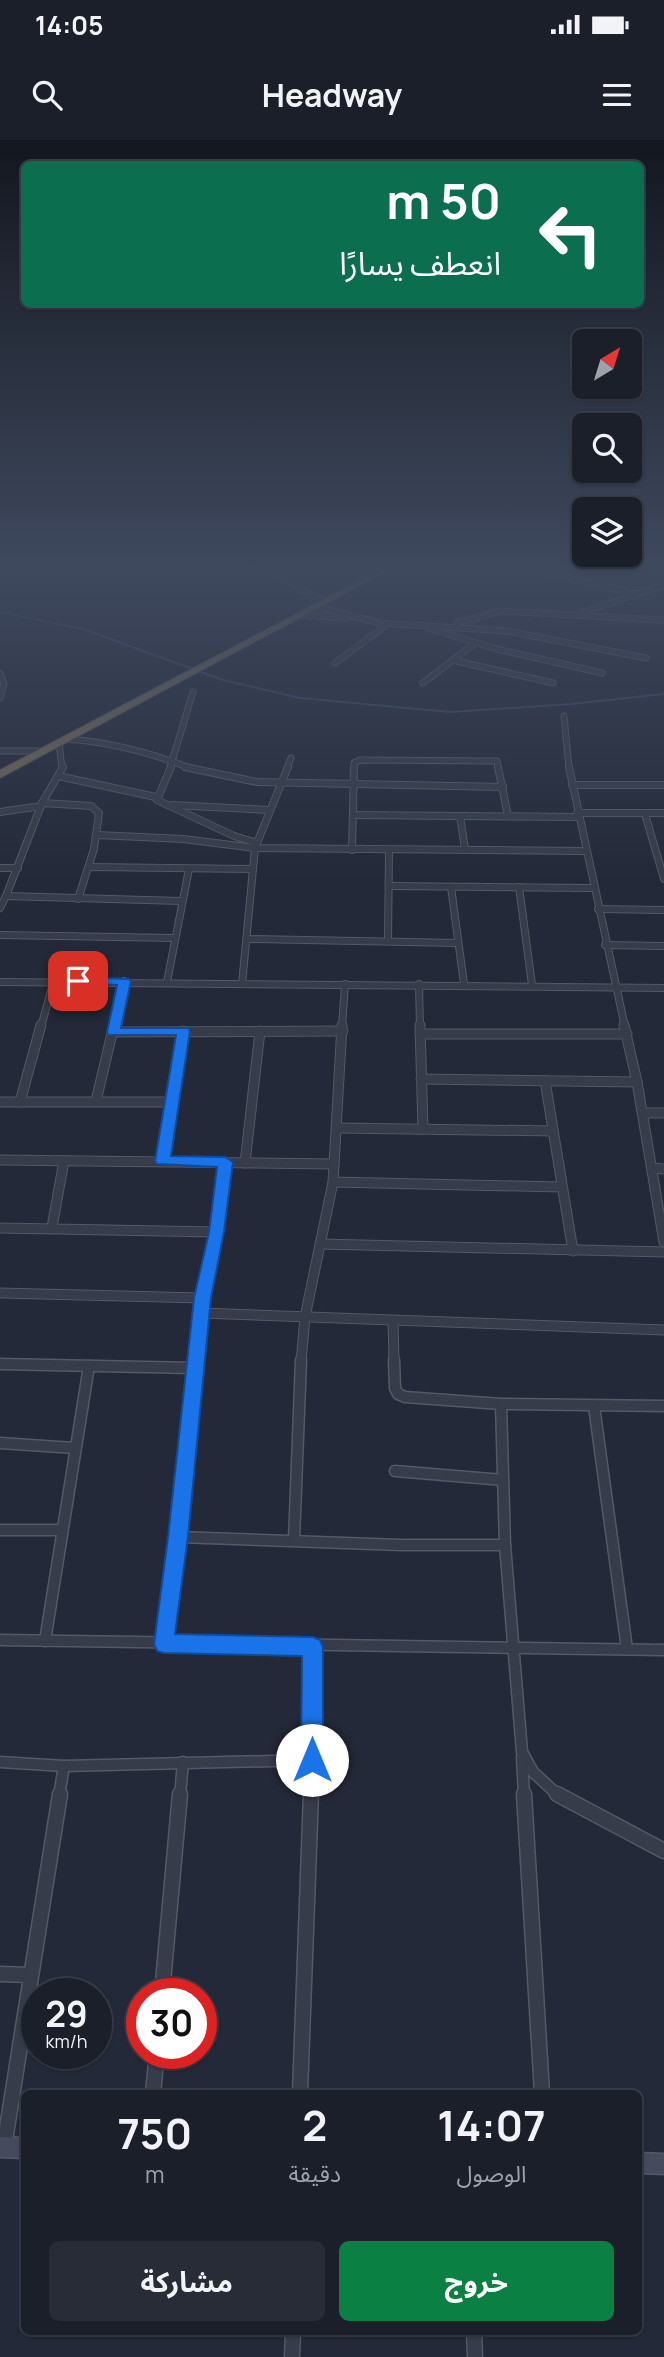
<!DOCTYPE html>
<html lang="ar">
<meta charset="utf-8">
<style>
body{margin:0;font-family:Manrope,"Noto Sans Arabic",sans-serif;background:#272c36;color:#f1f3f6;direction:rtl;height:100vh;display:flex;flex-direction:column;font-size:26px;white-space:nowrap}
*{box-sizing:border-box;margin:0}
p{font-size:23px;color:#9fa2a8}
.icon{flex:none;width:38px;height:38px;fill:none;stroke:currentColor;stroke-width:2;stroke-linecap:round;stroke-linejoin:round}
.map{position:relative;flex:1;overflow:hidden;direction:ltr}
.drawer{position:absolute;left:21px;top:1950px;width:621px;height:245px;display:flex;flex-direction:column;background:#1a1f2a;border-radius:10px;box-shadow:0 2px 5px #0004,0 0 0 2px #383d47;direction:rtl}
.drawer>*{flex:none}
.guide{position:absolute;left:21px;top:21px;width:623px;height:147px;border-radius:10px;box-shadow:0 2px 5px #0004,0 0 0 2px #383d47;direction:rtl;background:#0b6e4f;color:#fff;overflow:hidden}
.needle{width:46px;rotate:38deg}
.buttons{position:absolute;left:572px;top:189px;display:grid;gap:14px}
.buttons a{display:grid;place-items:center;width:70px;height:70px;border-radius:10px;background:#1a1f2a;box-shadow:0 2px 5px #0004,0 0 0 2px #383d47;font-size:35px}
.speed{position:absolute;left:21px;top:1838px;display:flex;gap:14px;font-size:35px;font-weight:700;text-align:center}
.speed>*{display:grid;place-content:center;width:91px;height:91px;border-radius:50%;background:#1a1f2a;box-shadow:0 2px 5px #0004,0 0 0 2px #383d47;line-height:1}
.speed small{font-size:18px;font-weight:400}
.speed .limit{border:10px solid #d22;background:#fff;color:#111}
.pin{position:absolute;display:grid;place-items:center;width:60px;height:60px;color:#fff;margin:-30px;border-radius:14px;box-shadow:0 4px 10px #0006}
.me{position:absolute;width:77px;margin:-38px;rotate:0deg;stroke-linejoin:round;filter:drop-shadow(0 0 5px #0008)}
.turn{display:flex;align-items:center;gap:24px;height:147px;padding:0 28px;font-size:32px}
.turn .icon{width:91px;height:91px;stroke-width:2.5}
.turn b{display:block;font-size:49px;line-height:60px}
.eta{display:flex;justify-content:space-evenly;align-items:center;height:119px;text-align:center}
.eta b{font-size:42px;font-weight:700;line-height:49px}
.button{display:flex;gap:14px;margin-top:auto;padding:14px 28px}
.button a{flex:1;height:80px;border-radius:10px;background:#0b8043;color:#fff;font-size:28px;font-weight:700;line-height:80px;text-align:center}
.button a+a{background:#272c36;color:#f1f3f6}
.status{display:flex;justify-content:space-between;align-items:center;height:49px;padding:0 35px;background:#1a1f2a;direction:ltr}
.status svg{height:19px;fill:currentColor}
header{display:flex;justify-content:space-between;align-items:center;height:91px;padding:0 28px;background:#1a1f2a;font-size:32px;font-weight:700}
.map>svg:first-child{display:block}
</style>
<div class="status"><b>14:05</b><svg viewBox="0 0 49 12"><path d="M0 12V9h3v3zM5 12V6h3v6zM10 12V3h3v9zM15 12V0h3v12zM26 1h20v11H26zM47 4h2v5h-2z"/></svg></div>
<header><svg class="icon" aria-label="menu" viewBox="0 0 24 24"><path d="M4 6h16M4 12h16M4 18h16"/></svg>Headway<svg class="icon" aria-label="search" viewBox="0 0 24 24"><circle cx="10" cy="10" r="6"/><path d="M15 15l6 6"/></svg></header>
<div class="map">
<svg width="664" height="2217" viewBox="0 0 664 2217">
<rect width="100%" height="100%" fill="#232938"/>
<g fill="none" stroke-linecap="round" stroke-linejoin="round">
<path stroke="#394461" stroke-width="2" d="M0,472L83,489L223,540L300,558L450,572L571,564L664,554"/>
<defs>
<g id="street-far4">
<path d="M261,428L326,462"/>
<path d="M525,428L634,453"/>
<path d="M318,467L379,483L507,491L646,518"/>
<path d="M583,472L664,445"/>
<path d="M302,475L346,478"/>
<path d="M457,483L501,471L664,480"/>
<path d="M431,489L497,509L602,533"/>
<path d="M452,520L553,543"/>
<path d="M335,523L388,484"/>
<path d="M0,533L4,544L0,558"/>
<path d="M423,543L475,503"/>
<path d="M564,576L569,628"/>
<path d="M67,599C110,602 149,612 190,628"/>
<path d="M59,603L62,628"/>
<path d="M0,611H45"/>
<path d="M170,628L193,552"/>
<path d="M287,628L291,618"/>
<path d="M354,628V623L360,620L497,621L498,628"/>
</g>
<g id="street-far3">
<path d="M171,627L157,660L234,696L257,703"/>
<path d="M185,627L257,642L503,647"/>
<path d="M498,627L508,676"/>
<path d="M569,627L625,887"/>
<path d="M58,636L156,657"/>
<path d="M572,645H664"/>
<path d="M42,663L91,666L99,673L94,709L78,759"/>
<path d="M172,665L269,670"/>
<path d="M0,672L41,666"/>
<path d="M577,673H664"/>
<path d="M645,674L664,739"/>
<path d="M354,675L578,677"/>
<path d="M460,676L465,709"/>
<path d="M97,695L183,699L255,708L586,711"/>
<path d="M352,710L354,627"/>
<path d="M89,727L252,729"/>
<path d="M0,728H18"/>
<path d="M391,746L594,748"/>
<path d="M451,747L464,844"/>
<path d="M519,747L532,845"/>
<path d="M6,756L42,663L63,627"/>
<path d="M0,768L6,756L181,761"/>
<path d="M598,769L664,770"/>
<path d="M0,795L175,798"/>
<path d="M248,799L458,803"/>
<path d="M388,801L389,710"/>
<path d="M605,805L664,806"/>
<path d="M0,842L664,848"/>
<path d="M167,842L189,729"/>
<path d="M242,844L255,708L288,627"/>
<path d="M419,844L420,887"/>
<path d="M41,887L54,840"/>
<path d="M113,887L124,841"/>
<path d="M342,887L345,844"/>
</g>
<g id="street-far2">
<path d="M420,885L423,989"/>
<path d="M624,885L637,942L664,1102"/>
<path d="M113,892L343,891"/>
<path d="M420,894H627"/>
<path d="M421,939L637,942"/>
<path d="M545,941L573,1111"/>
<path d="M96,961L114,885"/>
<path d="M0,962H171"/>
<path d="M20,962L41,885"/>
<path d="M643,973H664"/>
<path d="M338,988L553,991"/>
<path d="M0,1020L334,1024"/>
<path d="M163,1021L183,891"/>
<path d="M245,1023L260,891"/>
<path d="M652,1028L664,1029"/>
<path d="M333,1042L561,1047"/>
<path d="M52,1087L64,1021"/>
<path d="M0,1088L217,1092"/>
<path d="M320,1104L664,1112"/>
<path d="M0,1153L203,1158"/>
<path d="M201,1173L664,1190"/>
<path d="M393,1181L394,1222"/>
<path d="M196,1222C203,1155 217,1089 225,1022"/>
<path d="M301,1222L305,1177L333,1042L342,885"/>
</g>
<g id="street-far1">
<path d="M394,1220L395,1248L398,1254L405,1257L501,1264L664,1266"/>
<path d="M0,1224L194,1228"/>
<path d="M501,1264L505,1405L522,1612L533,1632L559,1656"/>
<path d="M594,1266L627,1509"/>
<path d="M0,1303L74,1308"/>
<path d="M395,1331L503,1340"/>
<path d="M0,1390H62"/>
<path d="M178,1397L401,1405H505"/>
<path d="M294,1400L301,1220"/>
<path d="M0,1500L664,1510"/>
<path d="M45,1501L89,1226"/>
<path d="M164,1504L196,1220"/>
<path d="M522,1617L524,1656"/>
<path d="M0,1622L64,1626L312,1620"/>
<path d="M59,1656L64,1626"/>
<path d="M180,1656L183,1622"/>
<path d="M311,1656L313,1507"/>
</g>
<g id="street">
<path d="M524,1654L542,1953"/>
<path d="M557,1654L664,1711"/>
<path d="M0,1834L29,1835"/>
<path d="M162,1853L180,1654"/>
<path d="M153,1953L157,1913"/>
<path d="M300,1953L311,1654"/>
<path d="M4,2007L60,1654"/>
<path d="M474,2191L475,2217"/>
<path d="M292,2217L293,2191"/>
</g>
<g id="secondary">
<path d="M0,1997L24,1998V2018L0,2017Z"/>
<path d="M639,2013L664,2014V2034L639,2033Z"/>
</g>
<path id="highway" d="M383,428H393L0,638V630Z"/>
</defs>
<use href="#street-far4" stroke="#545967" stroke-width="7"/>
<use href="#street-far3" stroke="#545967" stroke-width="8"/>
<use href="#street-far2" stroke="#545967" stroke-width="11"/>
<use href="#street-far1" stroke="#545967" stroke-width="13"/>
<use href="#street" stroke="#545967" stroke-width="17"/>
<use href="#secondary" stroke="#545967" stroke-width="3"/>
<use href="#highway" stroke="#414654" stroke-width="2"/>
<use href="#street-far4" stroke="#363c49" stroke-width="5"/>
<use href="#street-far3" stroke="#363c49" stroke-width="6"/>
<use href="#street-far2" stroke="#363c49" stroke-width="9"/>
<use href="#street-far1" stroke="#363c49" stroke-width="10"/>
<use href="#street" stroke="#363c49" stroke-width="14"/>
<use href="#secondary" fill="#454a5c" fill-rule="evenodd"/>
<use href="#highway" fill="#6f6854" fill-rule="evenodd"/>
</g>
<linearGradient id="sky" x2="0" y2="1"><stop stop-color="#13171f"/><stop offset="0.58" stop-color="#3f495e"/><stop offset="1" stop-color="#3f495e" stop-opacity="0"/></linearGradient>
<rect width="664" height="738" fill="url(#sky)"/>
<path fill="#1a73e8" stroke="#114b97" stroke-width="2" d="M78,837L129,839L131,841L121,888H188L190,891L171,1016L225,1017L233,1022L224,1092L211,1158L188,1397L175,1494L313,1497L320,1500L323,1507V1620L320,1628L312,1631L304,1628L301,1620L302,1516L164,1513L157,1511L154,1504L168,1397L194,1158L209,1092L217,1027L157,1024L155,1021L176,895H108L107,892L117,845L73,843L71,841Z"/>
</svg>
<div class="buttons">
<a><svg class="needle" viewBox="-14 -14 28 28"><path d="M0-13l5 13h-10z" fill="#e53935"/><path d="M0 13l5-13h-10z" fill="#9fa2a8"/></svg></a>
<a><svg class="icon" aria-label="search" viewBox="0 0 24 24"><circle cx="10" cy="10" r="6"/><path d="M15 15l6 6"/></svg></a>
<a><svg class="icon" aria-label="layers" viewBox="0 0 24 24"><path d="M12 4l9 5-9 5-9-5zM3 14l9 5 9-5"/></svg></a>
</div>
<div class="speed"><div>29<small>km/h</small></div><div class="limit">30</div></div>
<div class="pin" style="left:78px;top:841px;background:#d93025"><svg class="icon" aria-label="arrive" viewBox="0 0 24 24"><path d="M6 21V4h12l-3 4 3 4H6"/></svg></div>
<svg class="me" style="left:312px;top:1620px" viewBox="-20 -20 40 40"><circle r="19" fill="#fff"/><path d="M0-13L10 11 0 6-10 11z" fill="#1a73e8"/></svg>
<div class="guide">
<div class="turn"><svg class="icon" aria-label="left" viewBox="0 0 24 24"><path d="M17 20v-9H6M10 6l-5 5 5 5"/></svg><div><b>50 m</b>انعطف يسارًا</div></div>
</div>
<section class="drawer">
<div class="eta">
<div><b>14:07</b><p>الوصول</p></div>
<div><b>2</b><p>دقيقة</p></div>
<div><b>750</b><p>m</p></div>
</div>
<div class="button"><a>خروج</a><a>مشاركة</a></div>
</section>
</div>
